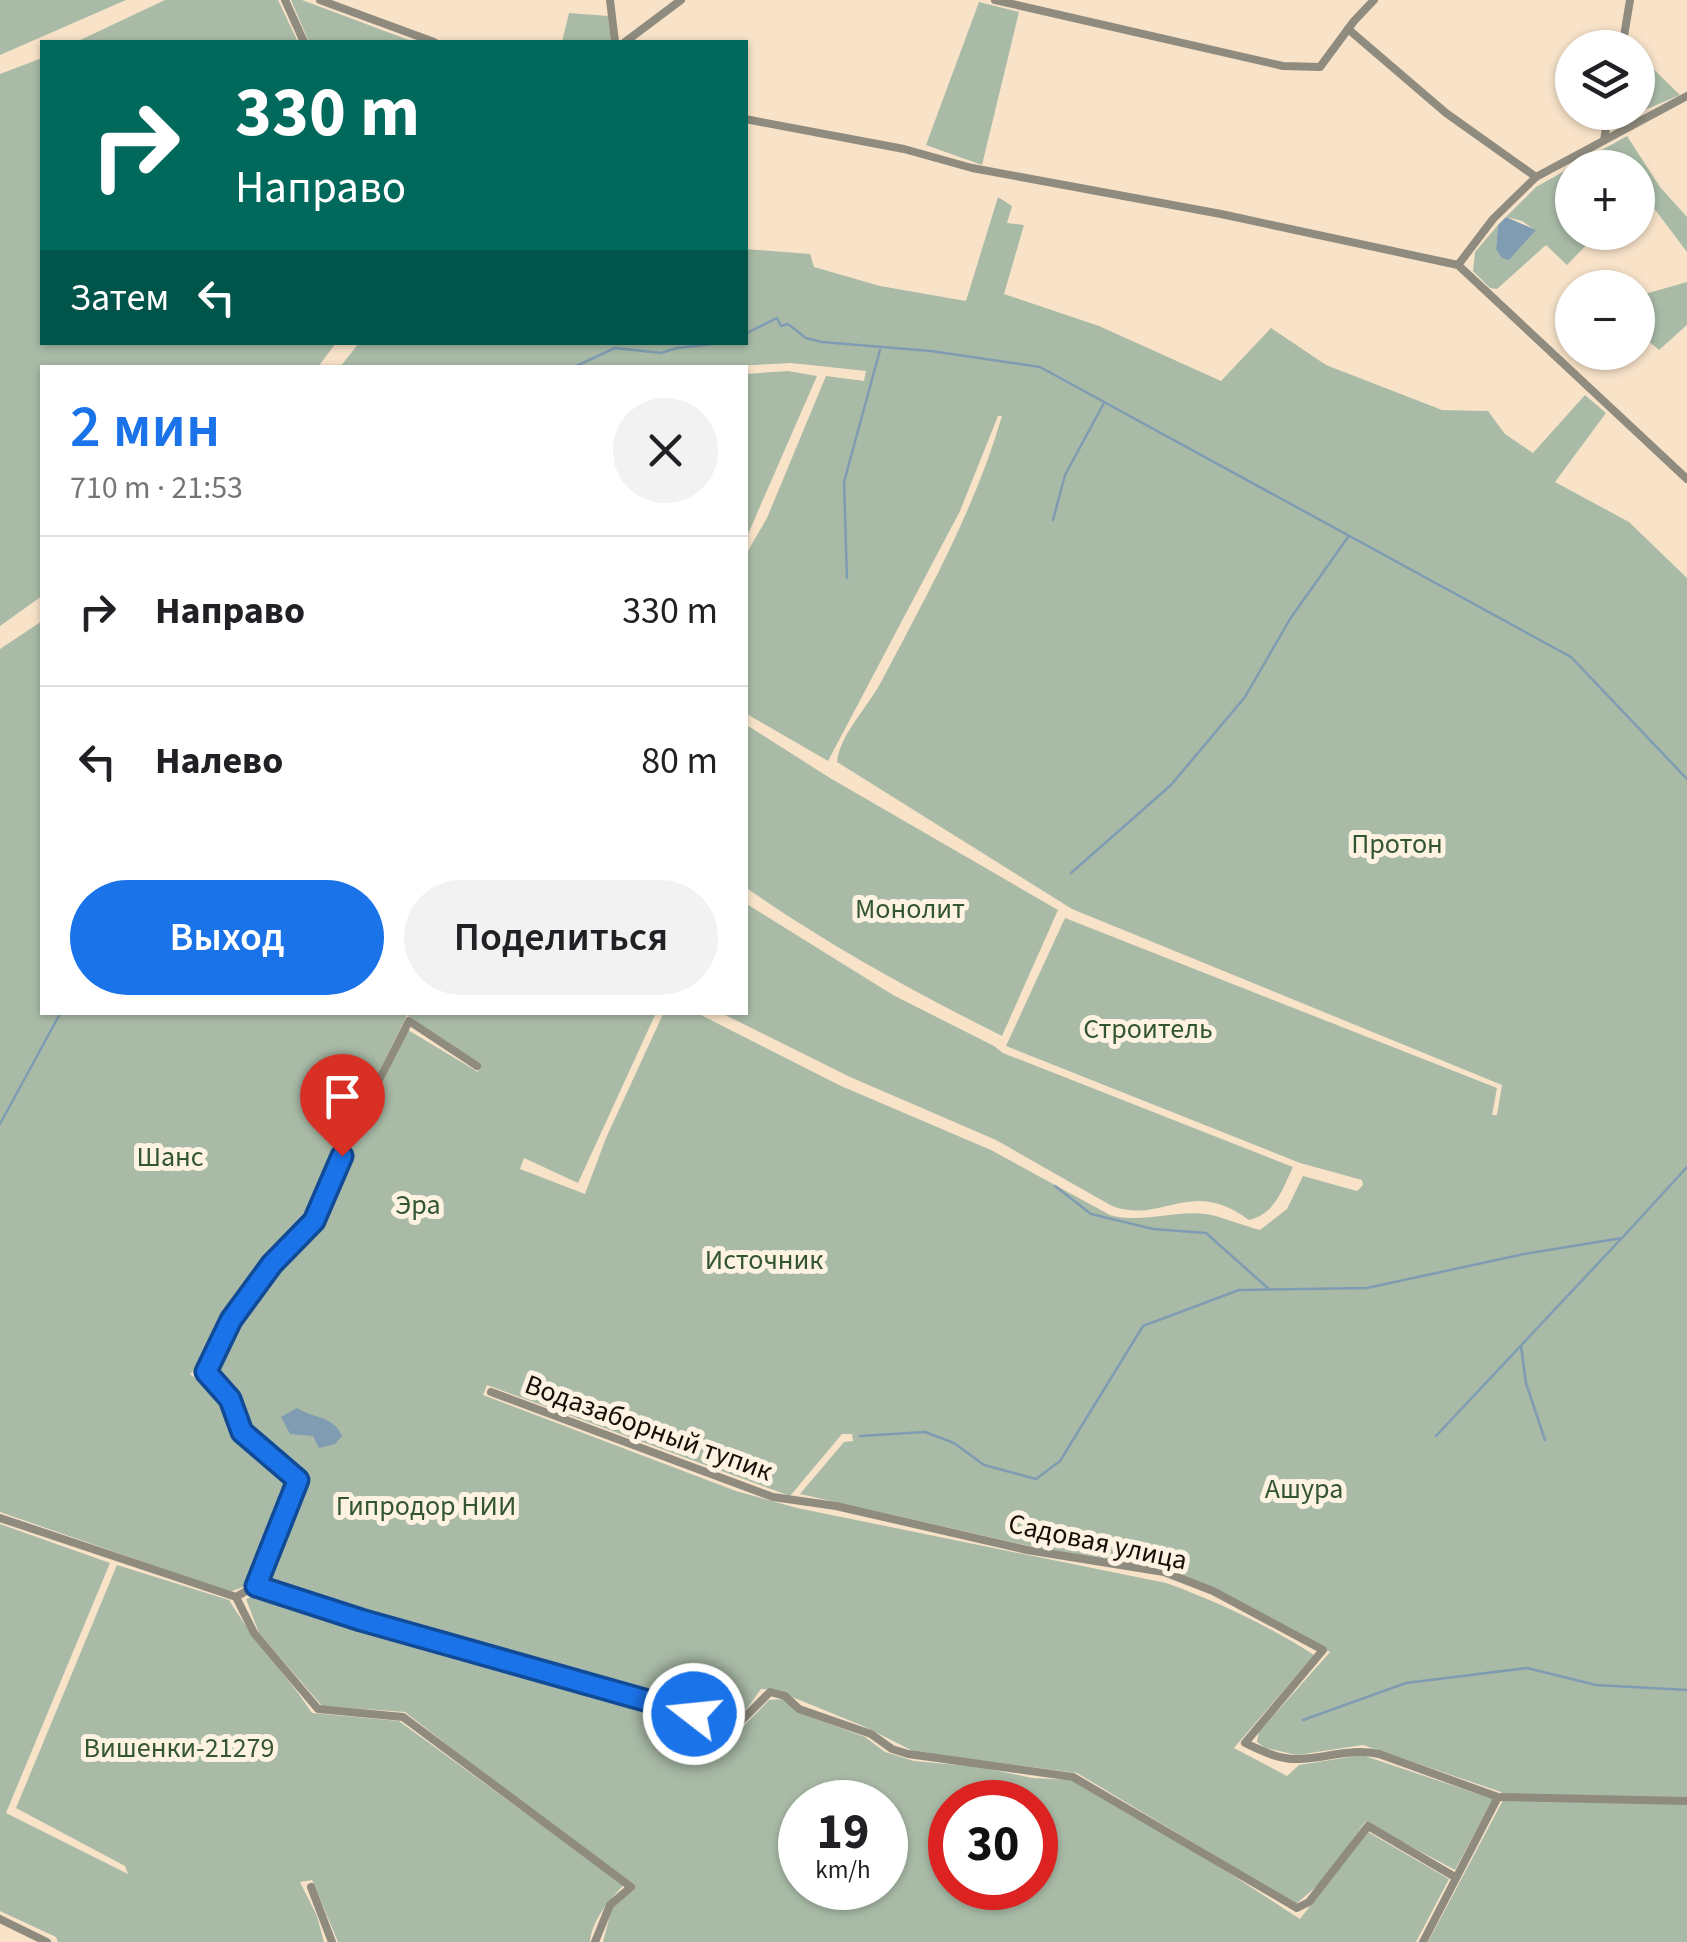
<!DOCTYPE html>
<html lang="ru">
<meta charset="utf-8">
<style>
body{margin:0;font-family:"Source Sans 3",sans-serif;background:#f2f2f2;color:#202124;height:100vh;display:flex;flex-direction:column;font-size:38px;white-space:nowrap}
*{box-sizing:border-box;margin:0}
p{font-size:32px;color:#757577}
.icon{flex:none;width:55px;height:55px;fill:none;stroke:currentColor;stroke-width:2;stroke-linecap:round;stroke-linejoin:round}
.map{position:relative;flex:1;overflow:hidden}
.sheet{position:absolute;left:40px;top:365px;width:708px;height:650px;display:flex;flex-direction:column;background:#fff;border-radius:0px;box-shadow:0 2px 8px #0004}
.sheet>*{flex:none}
.hud{position:absolute;left:40px;top:40px;width:708px;height:305px;border-radius:0px;box-shadow:0 2px 8px #0004;background:#00695c;color:#fff;overflow:hidden}
.controls{position:absolute;left:1555px;top:30px;display:grid;gap:20px}
.controls a{display:grid;place-items:center;width:100px;height:100px;border-radius:50%;background:#fff;box-shadow:0 2px 8px #0004;font-size:50px}
.speed{position:absolute;left:778px;top:1780px;display:flex;gap:20px;font-size:50px;font-weight:700;text-align:center}
.speed>*{display:grid;place-content:center;width:130px;height:130px;border-radius:50%;background:#fff;box-shadow:0 2px 8px #0004;line-height:1}
.speed small{font-size:25px;font-weight:400}
.speed .limit{border:15px solid #d22;background:#fff;color:#111}
.pin{position:absolute;display:grid;place-items:center;width:85px;height:85px;color:#fff;margin:-102px -42px;border-radius:50% 50% 50% 0;rotate:-45deg;box-shadow:0 0 10px #0007}
.pin .icon{rotate:45deg}
.me{position:absolute;width:110px;margin:-55px;rotate:286deg;stroke-linejoin:round;filter:drop-shadow(0 0 8px #0008)}
.turn{display:flex;align-items:center;gap:35px;height:210px;padding:0 30px;font-size:45px}
.turn .icon{width:130px;height:130px;stroke-width:2.5}
.turn b{display:block;font-size:70px;line-height:85px}
.then{display:flex;align-items:center;height:95px;padding:0 30px;background:#0003;gap:20px;font-size:38px}
.round{display:grid;place-items:center;flex:none;width:105px;height:105px;border-radius:52px;background:#f2f2f2}
.summary{display:flex;align-items:center;justify-content:space-between;height:170px;padding:0 30px}
h1{font-size:60px;font-weight:600;line-height:75px;color:#1a73e8}
.action{display:flex;gap:20px;margin-top:auto;padding:20px 30px}
.action a{flex:1;height:115px;border-radius:60px;background:#1a73e8;color:#fff;font-size:40px;font-weight:600;line-height:115px;text-align:center}
.action a+a{background:#f2f2f2;color:#202124}
ul{padding:0;list-style:none}
li{display:flex;align-items:center;gap:30px;height:150px;padding:0 30px;border-top:2px solid #e0e0e0}
li div{flex:1}
li b{display:block;font-size:38px}
li em{font-style:normal}
.map>svg:first-child{display:block}
</style>
<div class="map">
<svg width="1687" height="1942" viewBox="0 0 1687 1942">
<rect width="100%" height="100%" fill="#f8e3c9"/>
<g fill="#a9bba7" fill-rule="evenodd">
<path d="M0,0H126L0,55Z"/>
<path d="M165,0H278L298,42H76Z"/>
<path d="M291,0H302L414,42H309Z"/>
<path d="M979,2L1019,12L982,165L926,145Z"/>
<path d="M569,13L608,16L611,42H562Z"/>
<path d="M1638,54L1680,95L1614,123L1616,113L1638,112Z"/>
<path d="M42,58V342L336,343L318,367L42,368V596L0,626V74Z"/>
<path d="M1627,136L1660,187L1687,217V252L1647,199L1638,204V168H1572V232L1598,233L1567,265L1546,245L1497,289L1490,288L1473,271L1475,252L1498,225L1496,249L1514,252L1535,230L1522,221L1506,217L1536,187Z"/>
<path d="M998,197L1012,206L1007,223L1024,225L1004,294L1099,326L1221,381L1271,328L1326,365L1442,410L1488,411L1505,434L1533,453L1585,395L1606,413L1555,482L1629,522L1687,578V1942H1428L1502,1802L1501,1792L1363,1745L1297,1755L1265,1748L1257,1742L1259,1732L1330,1652L1223,1593L1166,1571L1047,1550L800,1494L844,1442L853,1441L852,1434H842L790,1496L487,1385L483,1395L736,1491L797,1508L1166,1583C1219,1602 1267,1625 1314,1655L1234,1748L1287,1776L1299,1765L1362,1755L1493,1799L1455,1870L1365,1822L1324,1880L1296,1904L1077,1773L915,1752L863,1726L775,1690L761,1689L740,1718H723L370,1618L265,1583L303,1478L243,1424L241,1405L226,1391L216,1369L240,1314L311,1232L408,1030L478,1072L480,1066L407,1015L305,1223L272,1257L230,1309L202,1363L190,1374L226,1403L233,1435L294,1482L251,1584L230,1592L0,1512V649L42,621V1012L656,1013L578,1183L524,1158L520,1169L585,1194L606,1138L664,1012L697,1013L841,1086L991,1150L1110,1215C1142,1224 1173,1210 1206,1214C1220,1216 1244,1226 1260,1230L1287,1209L1303,1176L1357,1191L1363,1185L1362,1180L1300,1163L1006,1046L1065,918L1497,1088L1492,1115H1497L1502,1085L1072,909L837,762C840,734 868,707 881,682C926,597 975,509 1002,416H998L960,511L828,761L745,713V556L767,518L826,376L864,381L866,371L791,363L699,368L340,367L359,343L745,342V249L810,254L814,267L880,286L966,301Z"/>
<path d="M1687,282V325L1659,350L1638,332V296Z"/>
<path d="M788,371L817,376L745,541V374Z"/>
<path d="M745,724L830,778L1058,910L1002,1036C912,991 827,944 745,887Z"/>
<path d="M745,903L893,995L994,1046L1003,1053L1293,1167C1282,1190 1275,1214 1249,1220C1189,1176 1164,1225 1112,1206L996,1140L850,1077L721,1013L745,1012Z"/>
<path d="M0,1524L110,1563L6,1813L128,1874L125,1866L16,1808L117,1565L229,1600C253,1640 286,1674 312,1713L399,1721L624,1885C609,1900 592,1920 590,1942H338L312,1880L300,1882L317,1916L324,1942H58L56,1937L0,1911Z"/>
<path d="M265,1591L381,1632L737,1733L769,1700L783,1699L800,1713L865,1737L885,1752L914,1761L980,1767L1032,1778L1073,1780L1183,1843L1300,1919L1368,1832L1449,1879L1416,1942H603L612,1907L627,1892L633,1891L634,1884L545,1821L405,1712L322,1706L259,1633L246,1599ZM800,1802H885V1888H800ZM950,1802H1035V1888H950Z"/>
</g>
<g fill="#809cb2">
<path d="M1506,217L1536,230L1509,260L1502,258L1496,249L1498,225Z"/>
<path d="M297,1408C314,1419 333,1415 342,1436L335,1444L319,1448L313,1436L290,1434L281,1417Z"/>
</g>
<g fill="none" stroke-linecap="round" stroke-linejoin="round">
<g stroke="#809cb2" stroke-width="2.5">
<path d="M745,334L777,318L781,326L788,324L806,338L822,342L931,351L1040,367L1571,657L1687,779"/>
<path d="M548,368H549"/>
<path d="M572,368L615,348L661,353L677,348L730,342"/>
<path d="M1053,520L1065,475L1104,403"/>
<path d="M847,578L844,482L880,350"/>
<path d="M1071,873L1171,785L1245,697L1290,619L1348,537"/>
<path d="M0,1124L61,1012"/>
<path d="M1055,1186L1091,1214L1153,1229L1206,1233L1270,1290"/>
<path d="M1521,1346L1526,1383L1545,1440"/>
<path d="M860,1436L925,1432L954,1443L984,1465L1036,1479L1060,1461L1143,1326L1239,1290L1367,1288L1524,1254L1622,1238L1687,1167"/>
<path d="M1436,1436L1620,1240"/>
<path d="M1303,1720L1406,1683L1527,1668L1596,1685L1687,1690"/>
</g>
<g stroke="#8f8b7e" stroke-width="8">
<path d="M285,0L304,42"/>
<path d="M320,0L434,42"/>
<path d="M610,0L615,42"/>
<path d="M995,0L1283,66L1320,67L1354,21L1374,0"/>
<path d="M1348,29L1446,113L1536,177"/>
<path d="M625,42L681,0"/>
<path d="M1622,48L1630,0"/>
<path d="M745,119L904,149L972,168L1221,214L1458,265L1493,219L1536,177L1687,96"/>
<path d="M1604,140L1609,112"/>
<path d="M1458,265L1687,479"/>
<path d="M491,1392L773,1497L836,1506L1027,1550L1164,1572L1213,1591L1323,1650L1245,1743C1262,1751 1279,1760 1299,1759C1327,1758 1351,1748 1379,1754L1498,1797L1687,1801"/>
<path d="M0,1518L236,1597L255,1586L298,1481L242,1432L230,1399L206,1372L231,1321L271,1264L314,1221L341,1156L409,1021L477,1066"/>
<path d="M255,1586L361,1620L736,1726L770,1692L785,1696L799,1709L871,1734L892,1749L908,1754L1073,1777L1297,1908L1309,1902L1368,1826L1455,1877"/>
<path d="M236,1597L254,1633L318,1709L403,1717L631,1887L610,1905L595,1942"/>
<path d="M311,1887L332,1942"/>
<path d="M0,1919L47,1942"/>
<path d="M1423,1942L1498,1797"/>
</g>
</g>
<g fill="none" stroke-linecap="round" stroke-linejoin="round">
<defs>
<path id="route" d="M342,1156L314,1221L272,1264L231,1320L206,1372L230,1399L242,1432L298,1480L256,1586L361,1620L694,1714"/>
</defs>
<use href="#route" stroke="#114b97" stroke-width="25"/>
<use href="#route" stroke="#1a73e8" stroke-width="18"/>
</g>
<g text-anchor="middle" stroke-width="10" stroke-linejoin="round" paint-order="stroke">
<g font-size="28" fill="#325630" stroke="#fef2e2">
<text x="1397" y="853">Протон</text>
<text x="910" y="918">Монолит</text>
<text x="1148" y="1038">Строитель</text>
<text x="170" y="1166">Шанс</text>
<text x="418" y="1214">Эра</text>
<text x="764" y="1269">Источник</text>
<text x="1304" y="1498">Ашура</text>
<text x="426" y="1515">Гипродор НИИ</text>
<text x="179" y="1757">Вишенки-21279</text>
</g>
<g font-size="28" fill="#171007" stroke="#fef2e2">
<text transform="translate(649 1427) rotate(20)" y="10">Водазаборный тупик</text>
<text transform="translate(1098 1541) rotate(12)" y="10">Садовая улица</text>
</g>
</g>
</svg>
<div class="controls">
<a><svg class="icon" aria-label="layers" viewBox="0 0 24 24"><path d="M12 4l9 5-9 5-9-5zM3 14l9 5 9-5"/></svg></a>
<a>+</a>
<a>−</a>
</div>
<div class="speed"><div>19<small>km/h</small></div><div class="limit">30</div></div>
<div class="pin" style="left:342px;top:1156px;background:#d93025"><svg class="icon" aria-label="arrive" viewBox="0 0 24 24"><path d="M6 21V4h12l-3 4 3 4H6"/></svg></div>
<svg class="me" style="left:694px;top:1714px" viewBox="-20 -20 40 40"><circle r="17" fill="#1a73e8" stroke="#fff" stroke-width="3"/><path d="M0-11L8 9 0 5-8 9z" fill="#fff"/></svg>
<div class="hud">
<div class="turn"><svg class="icon" aria-label="right" viewBox="0 0 24 24"><path d="M7 20v-9h11M14 6l5 5-5 5"/></svg><div><b>330 m</b>Направо</div></div>
<div class="then">Затем<svg class="icon" aria-label="left" viewBox="0 0 24 24"><path d="M17 20v-9H6M10 6l-5 5 5 5"/></svg></div>
</div>
<section class="sheet">
<div class="summary"><div><h1>2 мин</h1><p>710 m · 21:53</p></div><a class="round"><svg class="icon" aria-label="close" viewBox="0 0 24 24"><path d="M6 6l12 12M18 6L6 18"/></svg></a></div>
<ul>
<li><svg class="icon" aria-label="right" viewBox="0 0 24 24"><path d="M7 20v-9h11M14 6l5 5-5 5"/></svg><div><b>Направо</b></div><em>330 m</em></li>
<li><svg class="icon" aria-label="left" viewBox="0 0 24 24"><path d="M17 20v-9H6M10 6l-5 5 5 5"/></svg><div><b>Налево</b></div><em>80 m</em></li>
</ul>
<div class="action"><a>Выход</a><a>Поделиться</a></div>
</section>
</div>
